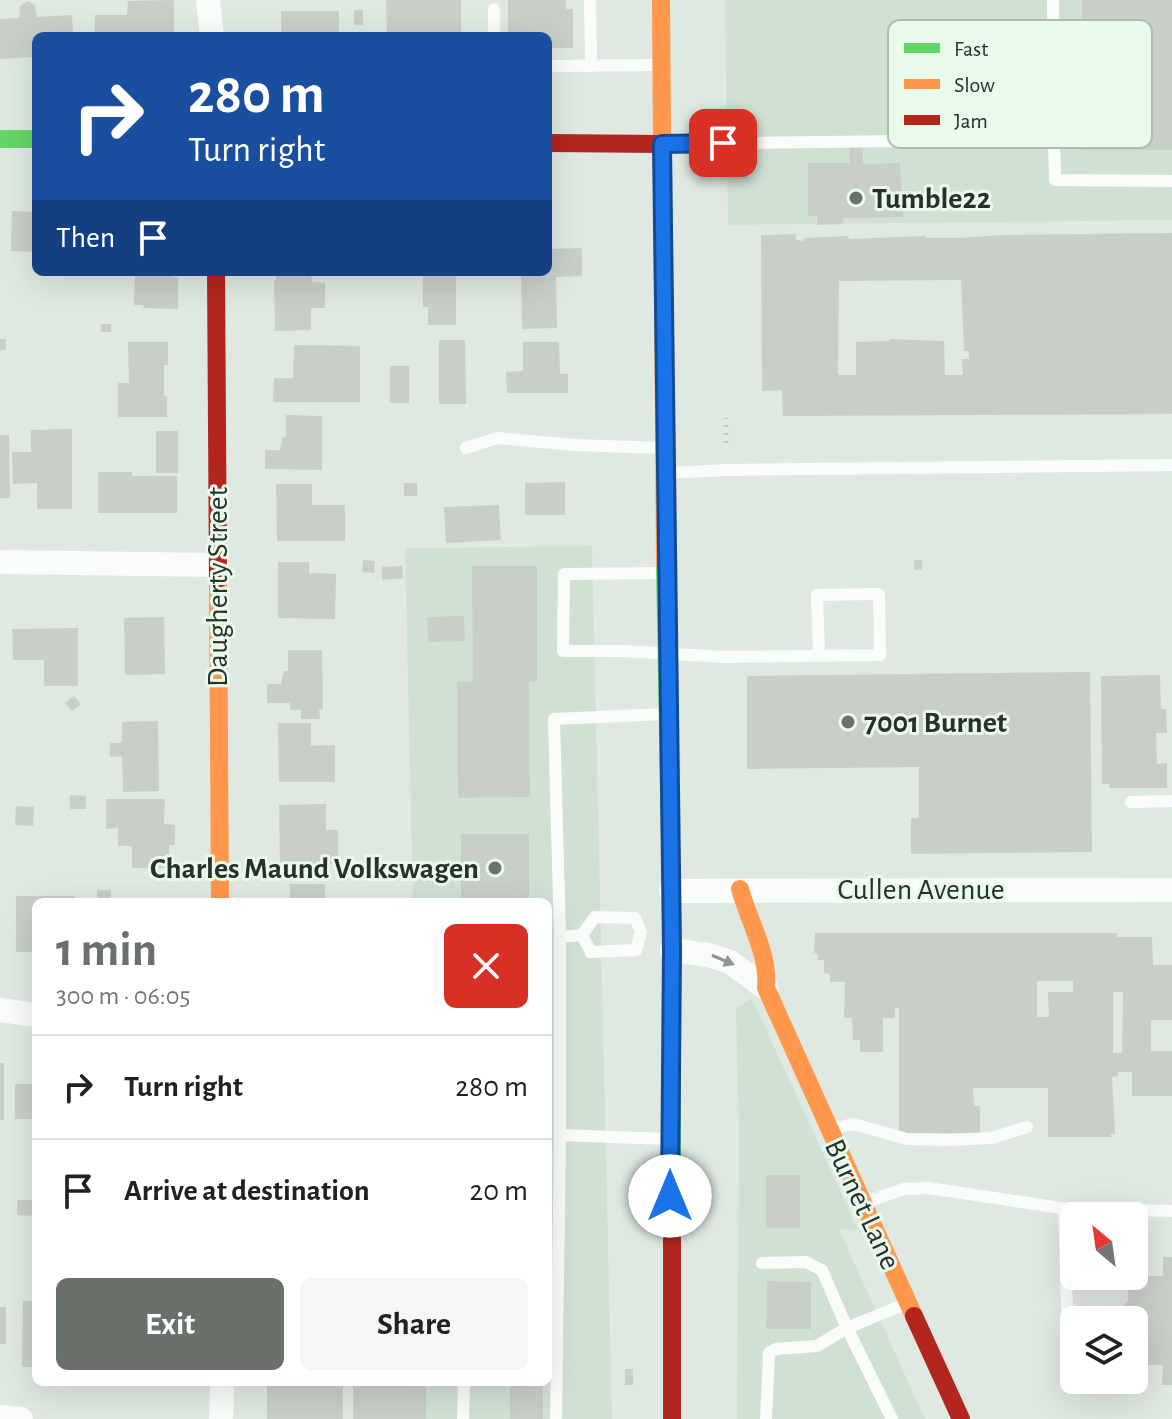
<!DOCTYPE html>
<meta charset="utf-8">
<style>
body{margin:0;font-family:"Alegreya Sans",sans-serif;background:#f6f6f6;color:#202124;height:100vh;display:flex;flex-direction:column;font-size:30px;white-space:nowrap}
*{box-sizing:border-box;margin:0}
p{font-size:26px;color:#757577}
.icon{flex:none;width:44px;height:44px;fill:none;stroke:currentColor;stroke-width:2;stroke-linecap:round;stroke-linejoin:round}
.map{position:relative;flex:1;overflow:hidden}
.details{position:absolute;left:32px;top:898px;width:520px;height:488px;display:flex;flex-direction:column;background:#fff;border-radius:12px;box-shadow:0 8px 32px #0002}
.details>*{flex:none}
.hud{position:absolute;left:32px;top:32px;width:520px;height:244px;border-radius:12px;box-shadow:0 8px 32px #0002;background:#1a4fa0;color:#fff;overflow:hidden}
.needle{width:52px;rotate:331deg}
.tools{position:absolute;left:1060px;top:1202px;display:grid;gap:16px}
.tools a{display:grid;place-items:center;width:88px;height:88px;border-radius:12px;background:#fff;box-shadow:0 8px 32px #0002;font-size:40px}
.pin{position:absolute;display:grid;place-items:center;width:68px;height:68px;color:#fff;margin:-34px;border-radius:16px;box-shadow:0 4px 12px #0006}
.me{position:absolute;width:88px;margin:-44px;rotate:0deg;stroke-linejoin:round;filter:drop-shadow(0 0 6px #0008)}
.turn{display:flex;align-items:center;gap:28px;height:168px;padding:0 24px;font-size:36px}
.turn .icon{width:104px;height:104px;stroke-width:2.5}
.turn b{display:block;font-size:56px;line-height:68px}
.then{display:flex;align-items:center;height:76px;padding:0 24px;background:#0003;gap:16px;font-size:30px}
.round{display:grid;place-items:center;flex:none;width:84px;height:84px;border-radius:12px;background:#f6f6f6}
.head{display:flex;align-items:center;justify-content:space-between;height:136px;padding:0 24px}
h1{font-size:48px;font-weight:700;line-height:60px;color:#69716a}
.button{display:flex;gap:16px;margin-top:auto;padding:16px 24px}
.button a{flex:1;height:92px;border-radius:12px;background:#69716a;color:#fff;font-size:32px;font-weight:700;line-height:92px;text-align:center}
.button a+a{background:#f6f6f6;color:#202124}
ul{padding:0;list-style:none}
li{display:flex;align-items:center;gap:24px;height:104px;padding:0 24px;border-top:2px solid #e0e0e0}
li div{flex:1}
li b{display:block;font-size:30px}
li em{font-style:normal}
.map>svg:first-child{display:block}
</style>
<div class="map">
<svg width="1172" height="1419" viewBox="0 0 1172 1419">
<rect width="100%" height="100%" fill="#dfe9e1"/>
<g fill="#d0e1d4">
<path d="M725,0H1172V220L728,225Z"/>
<path d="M592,546L612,1419H425L424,1382H548V902H413L405,548Z"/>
<path d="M752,998L858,1230L839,1229L925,1419H737L739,1133L736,1008Z"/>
</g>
<g fill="#c7cfc8" fill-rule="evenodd">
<path d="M174,0V36H95V15H127L128,1Z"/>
<path d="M386,0H461V36H387Z"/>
<path d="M508,0H566V9H573V48H548V36H508Z"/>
<rect x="1082" y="0" width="90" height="150"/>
<path d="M28,1L35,5L37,17L72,15L73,36H36V57L0,59V19L19,18L20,6Z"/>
<rect x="354" y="10" width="9" height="15"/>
<rect x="281" y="11" width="58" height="25"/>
<path d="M849,147H863V164L900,163L903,217L843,218V224L817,225V216H808V163H850Z"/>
<path d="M12,211L36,212V252L11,251Z"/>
<path d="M1172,233V414L783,416L782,390L762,391L761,235L796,234V240L804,241V238L848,236L849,239L926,236V238H959L1002,235ZM961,280L964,351H969V359H962L963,375H945L944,341L889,339V341L856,342V375H838L839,281Z"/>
<path d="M582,248V276L556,277L557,328L522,329L521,272H548V249Z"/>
<path d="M135,272H173V277H178V309L143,308L144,305H134Z"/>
<path d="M276,272H311L312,282L325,283V308H311V330L275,331L274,280H276Z"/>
<path d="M423,272H456V325H428V307H423Z"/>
<rect x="101" y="324" width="10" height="8"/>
<rect x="0" y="339" width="6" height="11"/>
<path d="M439,340H465L466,404H439Z"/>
<path d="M128,342H168V365H164V396H167V417H118V383H129Z"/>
<path d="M523,342H559L560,374H568V393H507L506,372L523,371Z"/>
<path d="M294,345L360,346V402H273L274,378H293Z"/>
<rect x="390" y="366" width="19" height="37"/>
<path d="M286,415L322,416V470L265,469V450H280L283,437H286Z"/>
<path d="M72,429V509H37V483L13,484L12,452H31V430Z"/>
<rect x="156" y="431" width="22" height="42"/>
<path d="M0,435H9L10,498H0Z"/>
<path d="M98,472H132V476H177V513H98Z"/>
<path d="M565,482V515H525V483Z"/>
<rect x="404" y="483" width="13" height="13"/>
<path d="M276,484H312V505H345V541H277Z"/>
<path d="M499,505L501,540L446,543L444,507Z"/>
<path d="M363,560L375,561L374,573L362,572Z"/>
<rect x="914" y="560" width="8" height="10"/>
<path d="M278,562H309V573L336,574L335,619L278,618Z"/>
<path d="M402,566L403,578L382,580V567Z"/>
<path d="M472,566H537V682H529L530,797L458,798L457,682L473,681Z"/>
<path d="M464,616L465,641L428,642L427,617Z"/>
<path d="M164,617L165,674L125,675L124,618Z"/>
<path d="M78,628V686H44V660H13L12,629Z"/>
<path d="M288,650H322L323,709H319L320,719H301V710H290V703H267V684H281L284,671H288Z"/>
<path d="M1090,672L1092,852L911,854V818H919V767L747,769V676Z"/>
<path d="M1160,675L1161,709H1166L1167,733H1156L1157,764L1167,763V788H1109L1110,784H1102L1101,676Z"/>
<path d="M74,696L81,704L72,711L65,703Z"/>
<path d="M158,721L159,791L123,792L122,756L110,757V743H122V722Z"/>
<path d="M278,723H311V746L335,745V782H279Z"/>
<path d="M70,795L86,796V809H70Z"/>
<path d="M106,799H165L164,824L175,825V845H169V868H132V846H118V828L106,829Z"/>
<path d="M326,804V830H338V864L280,865L279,805Z"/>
<path d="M16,806L34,807L33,826L15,825Z"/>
<rect x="461" y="834" width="68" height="68"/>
<rect x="290" y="884" width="35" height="18"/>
<rect x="97" y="890" width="14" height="12"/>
<path d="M16,896H75V899L87,898V902H36V952H16Z"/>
<path d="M815,933H1117V937H1152L1153,965H1172V1020H1151V1051H1172V1096H1132V1072H1118V1076L1112,1077L1115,1134H1111V1137H1048V1088H973L974,1106H980V1133H899V1008H895V1018H883V1052H860V1040H853L852,1018H844L845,982H830V974L824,973V960H818V953H814ZM1037,981H1073V992H1048L1049,1017H1037ZM1113,992H1123L1122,1053H1113Z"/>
<rect x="0" y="1063" width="4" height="57"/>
<rect x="15" y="1084" width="21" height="35"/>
<rect x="766" y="1175" width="34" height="53"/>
<path d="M17,1200H36V1216L17,1215Z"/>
<path d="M1163,1257H1172V1385H1162L1163,1365H1134V1320H1119V1311L1128,1301V1276H1163Z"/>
<path d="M767,1281L811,1282V1329H766Z"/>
<path d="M23,1301H36V1367H22Z"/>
<rect x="0" y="1307" width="6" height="37"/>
<rect x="625" y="1369" width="8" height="16"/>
<rect x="267" y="1382" width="76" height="37"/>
<rect x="353" y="1382" width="73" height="37"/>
<rect x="510" y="1382" width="33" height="37"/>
</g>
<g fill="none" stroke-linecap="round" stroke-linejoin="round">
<path stroke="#c4c8c5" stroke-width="5" stroke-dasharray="2 6" stroke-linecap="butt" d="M726,443V418"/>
<g stroke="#fafcfa" stroke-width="12">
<path d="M590,0L591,66"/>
<path d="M494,9V36"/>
<path d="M548,66L657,65"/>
<path d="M1054,139L1055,180L1172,181"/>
<path d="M665,144L1054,139L1053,0"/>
<path d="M466,448L497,438L574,445L662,448"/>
<path d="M668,473L726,470L1172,465"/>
<path d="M663,573L564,574L563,651H623L725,657L880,655L879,594L817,595L819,655"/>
<path d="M1131,802L1172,801"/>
<path d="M595,917L635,918L641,932L636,950L591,952L582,935Z"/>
<path d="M560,937L554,719L664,714"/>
<path d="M832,1129L853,1124L907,1139L948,1140L992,1138L1027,1127"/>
<path d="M560,1135V937L582,935"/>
<path d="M866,1202L904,1189L929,1188L1061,1208L1172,1211"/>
<path d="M1064,1209L1069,1376"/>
<path d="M762,1263L806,1262L822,1270L847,1328L892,1419"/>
<path d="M463,1419L464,1382"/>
<path d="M556,1419L560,1135L667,1139"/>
<path d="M766,1419L769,1353L776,1349L817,1346L847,1328L905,1304"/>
</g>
<g stroke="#fafcfa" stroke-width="24">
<path d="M208,0L212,36"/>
<path d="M0,562L217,565"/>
<path d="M671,891L1172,890"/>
<path d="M672,950L708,955L730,962L766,988"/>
<path d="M0,1010L36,1015"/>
<path d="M0,1417L21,1419"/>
<path d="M221,1419L222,1382"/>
</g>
<g stroke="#63d668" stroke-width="18">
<path d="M0,139H36"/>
<path d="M665,565L672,950V1240"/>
</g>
<g stroke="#ff974d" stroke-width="18">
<path d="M661,0L665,565"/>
<path d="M218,579L220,902"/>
<path d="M740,889C749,922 769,953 766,988L914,1316"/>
</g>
<g stroke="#b3261e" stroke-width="18">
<path d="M548,143L662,144"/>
<path d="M216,272L218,579"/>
<path d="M672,1240V1419"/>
<path d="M914,1316L961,1419"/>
</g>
</g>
<defs><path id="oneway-solid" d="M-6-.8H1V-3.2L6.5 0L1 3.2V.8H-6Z" transform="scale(2)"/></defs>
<use fill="#929692" href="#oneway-solid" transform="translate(723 960) rotate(23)"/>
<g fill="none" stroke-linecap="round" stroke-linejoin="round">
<defs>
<path id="route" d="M670,1196L672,950L662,144L723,143"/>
</defs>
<use href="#route" stroke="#114b97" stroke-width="20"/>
<use href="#route" stroke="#1a73e8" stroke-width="14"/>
</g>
<g fill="#69716a" stroke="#e8faeb" stroke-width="3">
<circle cx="856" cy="198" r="8"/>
<circle cx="848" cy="722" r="8"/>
<circle cx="495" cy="868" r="8"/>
</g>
<g text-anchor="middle" stroke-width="6" stroke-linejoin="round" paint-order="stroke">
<g font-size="30" font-weight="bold" fill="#29302a" stroke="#e8faeb" text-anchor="start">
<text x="872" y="208">Tumble22</text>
<text x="864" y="732">7001 Burnet</text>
<text x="479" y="878" text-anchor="end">Charles Maund Volkswagen</text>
</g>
<g font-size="30" fill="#29302a" stroke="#e8faeb">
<text transform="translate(217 587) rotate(-90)" y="10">Daugherty Street</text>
<text x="921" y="899">Cullen Avenue</text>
<text transform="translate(863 1204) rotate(65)" y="10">Burnet Lane</text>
</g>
</g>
<rect x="888" y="20" width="264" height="128" rx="12" fill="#e8faeb" stroke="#afbdb1" stroke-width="2"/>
<rect x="904" y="43" width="36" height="10" fill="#63d668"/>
<rect x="904" y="79" width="36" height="10" fill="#ff974d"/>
<rect x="904" y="115" width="36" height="10" fill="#b3261e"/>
<g font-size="22" fill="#29302a">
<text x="954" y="56">Fast</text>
<text x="954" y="92">Slow</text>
<text x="954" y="128">Jam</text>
</g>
</svg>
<div class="tools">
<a><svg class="needle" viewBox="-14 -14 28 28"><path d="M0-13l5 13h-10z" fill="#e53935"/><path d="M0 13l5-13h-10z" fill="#757577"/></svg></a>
<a><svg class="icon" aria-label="layers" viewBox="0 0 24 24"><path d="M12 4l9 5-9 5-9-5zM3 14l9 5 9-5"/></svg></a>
</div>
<div class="pin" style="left:723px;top:143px;background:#d93025"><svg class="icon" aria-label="arrive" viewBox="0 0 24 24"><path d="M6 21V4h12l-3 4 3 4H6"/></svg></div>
<svg class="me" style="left:670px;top:1196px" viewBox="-20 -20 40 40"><circle r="19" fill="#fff"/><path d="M0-13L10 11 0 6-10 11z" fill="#1a73e8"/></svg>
<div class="hud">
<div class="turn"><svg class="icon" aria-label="right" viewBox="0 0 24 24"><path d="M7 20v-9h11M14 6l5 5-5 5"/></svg><div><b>280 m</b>Turn right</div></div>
<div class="then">Then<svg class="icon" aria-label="arrive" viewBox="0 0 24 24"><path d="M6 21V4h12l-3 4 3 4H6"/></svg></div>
</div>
<section class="details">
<div class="head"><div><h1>1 min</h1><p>300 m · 06:05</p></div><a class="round" style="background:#d93025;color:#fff"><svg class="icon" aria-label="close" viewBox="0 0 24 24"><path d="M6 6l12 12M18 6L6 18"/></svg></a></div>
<ul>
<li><svg class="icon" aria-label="right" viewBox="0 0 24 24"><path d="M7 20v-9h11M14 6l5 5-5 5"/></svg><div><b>Turn right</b></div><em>280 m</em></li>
<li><svg class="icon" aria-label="arrive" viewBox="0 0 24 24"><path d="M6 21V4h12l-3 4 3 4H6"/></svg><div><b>Arrive at destination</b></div><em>20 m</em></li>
</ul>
<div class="button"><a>Exit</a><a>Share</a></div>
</section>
</div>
